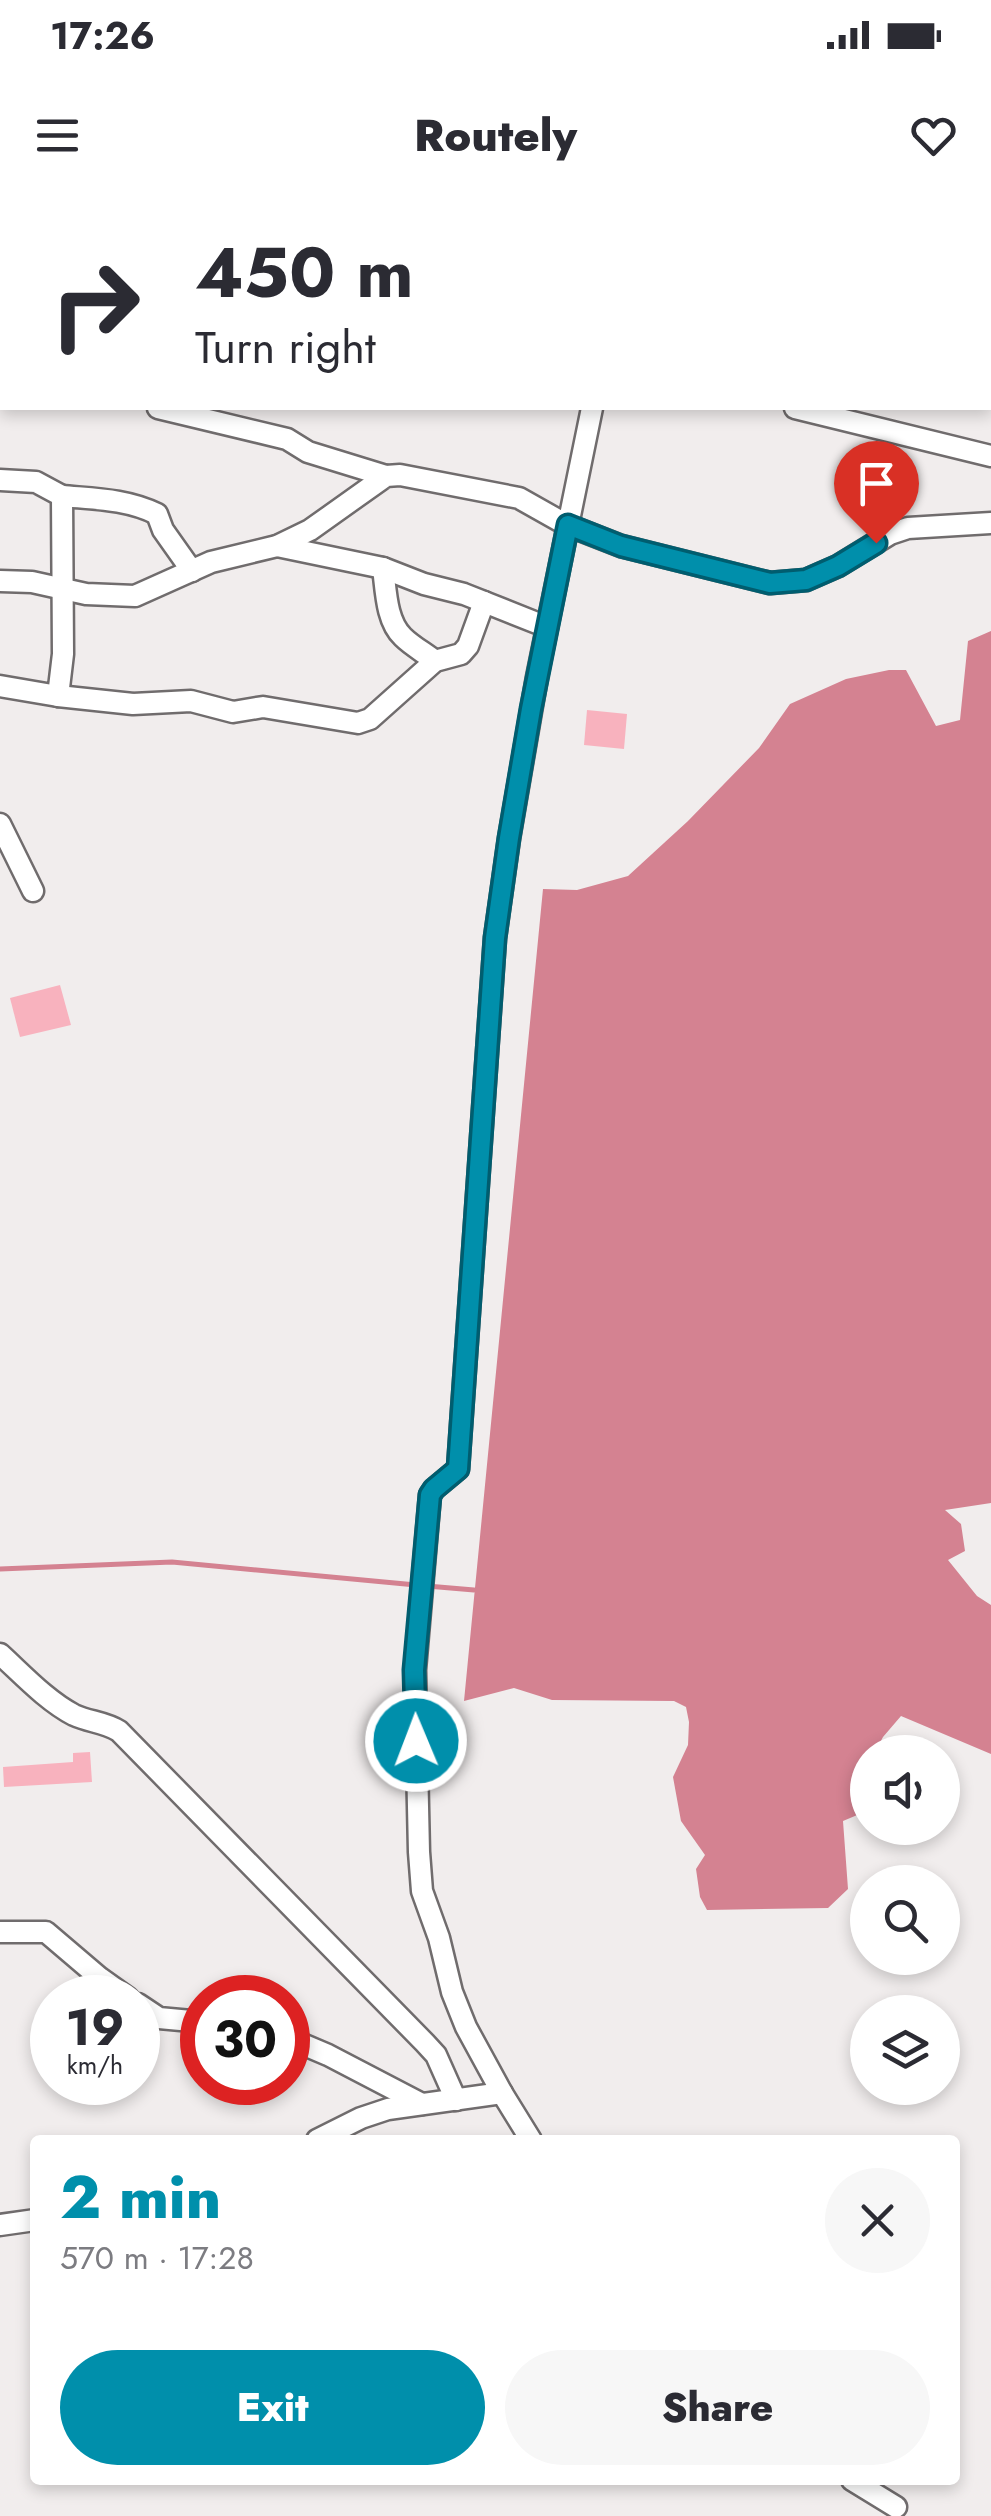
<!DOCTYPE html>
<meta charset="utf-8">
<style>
body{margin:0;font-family:Jost,sans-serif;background:#f7f7f7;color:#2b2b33;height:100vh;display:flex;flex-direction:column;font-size:38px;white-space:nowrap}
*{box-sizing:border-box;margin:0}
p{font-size:32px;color:#7c7c81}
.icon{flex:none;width:55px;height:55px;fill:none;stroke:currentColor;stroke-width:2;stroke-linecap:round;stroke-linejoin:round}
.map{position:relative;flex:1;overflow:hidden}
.panel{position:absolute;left:30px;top:1935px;width:930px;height:350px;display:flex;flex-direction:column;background:#fff;border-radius:10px;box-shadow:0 5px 15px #0003}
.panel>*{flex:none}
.top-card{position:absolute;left:0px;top:0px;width:992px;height:210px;box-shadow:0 5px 15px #0003;background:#fff;color:#2b2b33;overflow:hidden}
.buttons{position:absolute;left:850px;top:1535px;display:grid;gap:20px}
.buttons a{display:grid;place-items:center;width:110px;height:110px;border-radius:50%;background:#fff;box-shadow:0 5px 15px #0003;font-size:50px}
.speed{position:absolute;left:30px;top:1775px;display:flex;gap:20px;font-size:50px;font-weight:700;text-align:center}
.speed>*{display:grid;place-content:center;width:130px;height:130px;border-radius:50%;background:#fff;box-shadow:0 5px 15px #0003;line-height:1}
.speed small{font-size:25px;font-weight:400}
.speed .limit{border:15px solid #d22;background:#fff;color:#111}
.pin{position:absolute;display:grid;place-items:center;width:85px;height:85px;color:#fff;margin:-102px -42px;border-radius:50% 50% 50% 0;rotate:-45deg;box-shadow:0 0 10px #0007}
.pin .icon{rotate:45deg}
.me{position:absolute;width:110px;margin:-55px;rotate:359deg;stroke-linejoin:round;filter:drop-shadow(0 0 8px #0008)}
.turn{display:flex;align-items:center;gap:35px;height:210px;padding:0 30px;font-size:45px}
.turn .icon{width:130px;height:130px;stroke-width:2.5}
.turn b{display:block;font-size:70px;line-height:85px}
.round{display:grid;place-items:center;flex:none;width:105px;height:105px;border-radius:52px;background:#f7f7f7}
.headline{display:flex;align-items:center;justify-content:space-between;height:170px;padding:0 30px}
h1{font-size:60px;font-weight:800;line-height:75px;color:#008fab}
.cta{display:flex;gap:20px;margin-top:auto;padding:20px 30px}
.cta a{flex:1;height:115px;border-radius:60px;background:#008fab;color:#fff;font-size:40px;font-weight:800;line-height:115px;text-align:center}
.cta a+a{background:#f7f7f7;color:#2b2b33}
.status{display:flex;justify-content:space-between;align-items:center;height:70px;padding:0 50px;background:#fff;direction:ltr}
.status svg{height:28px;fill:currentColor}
header{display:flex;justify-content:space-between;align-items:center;height:130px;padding:0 30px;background:#fff;font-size:45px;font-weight:800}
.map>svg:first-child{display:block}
</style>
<div class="status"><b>17:26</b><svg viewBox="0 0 49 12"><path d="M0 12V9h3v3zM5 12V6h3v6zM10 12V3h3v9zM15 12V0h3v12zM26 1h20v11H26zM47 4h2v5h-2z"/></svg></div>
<header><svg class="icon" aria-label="menu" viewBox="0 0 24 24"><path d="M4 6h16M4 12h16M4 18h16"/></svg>Routely<svg class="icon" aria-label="heart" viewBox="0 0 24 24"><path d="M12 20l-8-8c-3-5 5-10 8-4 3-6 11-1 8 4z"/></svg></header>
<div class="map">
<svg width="991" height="2316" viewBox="0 0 991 2316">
<rect width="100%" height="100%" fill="#f1eded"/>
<path fill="#d48291" d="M991,431V1303L945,1310L961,1324L965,1351L948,1360L977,1396L991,1405V1554L901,1516L883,1537L875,1552H868L867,1566L863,1574L862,1613L843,1621L848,1689L828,1708L707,1710L700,1697L696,1669L705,1655L681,1621L673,1577L688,1545L689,1522L686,1507L674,1501L552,1500L514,1488L464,1501L543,689L577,690L628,676L688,621L759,548L790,504L846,479L889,470H906L936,526L960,520L968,441Z"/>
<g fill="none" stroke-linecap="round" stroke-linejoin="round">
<g stroke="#d48291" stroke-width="5">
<path d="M0,1369L172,1362L416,1385"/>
<path d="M427,1386L474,1390"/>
</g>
</g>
<g fill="#f8b2be">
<path d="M587,510L627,514L624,549L584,545Z"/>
<path d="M60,785L71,825L20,837L10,798Z"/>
<path d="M90,1552L92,1582L4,1587L3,1567L73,1562V1553Z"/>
</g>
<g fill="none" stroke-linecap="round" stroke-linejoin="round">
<defs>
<g id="minor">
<path d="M339,2L340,0"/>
<path d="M0,19L2,20"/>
<path d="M0,177H2"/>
<path d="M158,208L287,239L308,252L386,276"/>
<path d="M795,208L991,256"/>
<path d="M0,280L36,282L62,296L63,454L58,496L0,486"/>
<path d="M62,296C94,299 127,299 157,314L163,330L192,371"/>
<path d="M277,346L383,368L424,384L464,394L547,427"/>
<path d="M383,368C386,390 386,421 403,437C412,446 425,453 435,461"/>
<path d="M0,381L32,382L86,394L135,396L211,362L277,346L310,330L386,276L400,275L519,298L567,325L621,346L770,383L806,380L838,366L890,334L908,328L991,323"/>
<path d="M58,496L133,504L191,501L233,512L263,507L358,523L370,519L435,461L461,454L468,446L484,402"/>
<path d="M0,624L33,691"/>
<path d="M0,1454C23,1475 47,1501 74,1515C89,1522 105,1522 119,1531L425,1843L436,1855L456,1900"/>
<path d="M0,1732H46L100,1778L128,1798"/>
<path d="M138,1804L159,1818L202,1822"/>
<path d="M288,1838L328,1855L422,1904"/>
<path d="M317,1940L361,1918L388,1909L502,1893"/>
<path d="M531,1940L502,1893L466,1827L452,1792L439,1738L422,1691L419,1652L415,1470L430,1295L434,1289L458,1269L495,738L509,639L537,477L592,208"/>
<path d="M0,2025L35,2020"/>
<path d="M852,2280L896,2307"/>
</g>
</defs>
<use href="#minor" stroke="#706c6d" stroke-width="25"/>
<use href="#minor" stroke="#fff" stroke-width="20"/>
</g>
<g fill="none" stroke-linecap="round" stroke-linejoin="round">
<defs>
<path id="route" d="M416,1541L414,1470L430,1295L434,1289L458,1269L495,738L509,638L531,509L568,325L621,346L770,383L806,380L838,366L876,343"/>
</defs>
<use href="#route" stroke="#005d6f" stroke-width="25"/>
<use href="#route" stroke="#008fab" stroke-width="18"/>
</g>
</svg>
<div class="buttons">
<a><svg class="icon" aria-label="sound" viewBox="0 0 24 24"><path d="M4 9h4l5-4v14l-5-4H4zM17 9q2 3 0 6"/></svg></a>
<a><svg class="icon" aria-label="search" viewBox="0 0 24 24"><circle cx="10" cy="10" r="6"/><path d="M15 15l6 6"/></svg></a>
<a><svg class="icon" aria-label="layers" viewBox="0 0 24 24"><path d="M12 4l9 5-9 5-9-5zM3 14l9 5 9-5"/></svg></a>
</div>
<div class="speed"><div>19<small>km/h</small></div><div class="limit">30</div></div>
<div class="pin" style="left:876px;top:343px;background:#d93025"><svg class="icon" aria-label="arrive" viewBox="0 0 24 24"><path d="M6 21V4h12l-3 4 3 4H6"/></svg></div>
<svg class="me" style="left:416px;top:1541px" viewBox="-20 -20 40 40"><circle r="17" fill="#008fab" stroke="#fff" stroke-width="3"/><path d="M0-11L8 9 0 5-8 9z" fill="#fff"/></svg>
<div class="top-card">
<div class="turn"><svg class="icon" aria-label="right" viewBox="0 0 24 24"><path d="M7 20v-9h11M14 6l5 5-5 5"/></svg><div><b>450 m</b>Turn right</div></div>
</div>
<section class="panel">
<div class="headline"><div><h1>2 min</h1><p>570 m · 17:28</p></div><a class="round"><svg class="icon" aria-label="close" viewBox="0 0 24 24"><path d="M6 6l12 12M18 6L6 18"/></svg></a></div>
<div class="cta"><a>Exit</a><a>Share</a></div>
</section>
</div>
